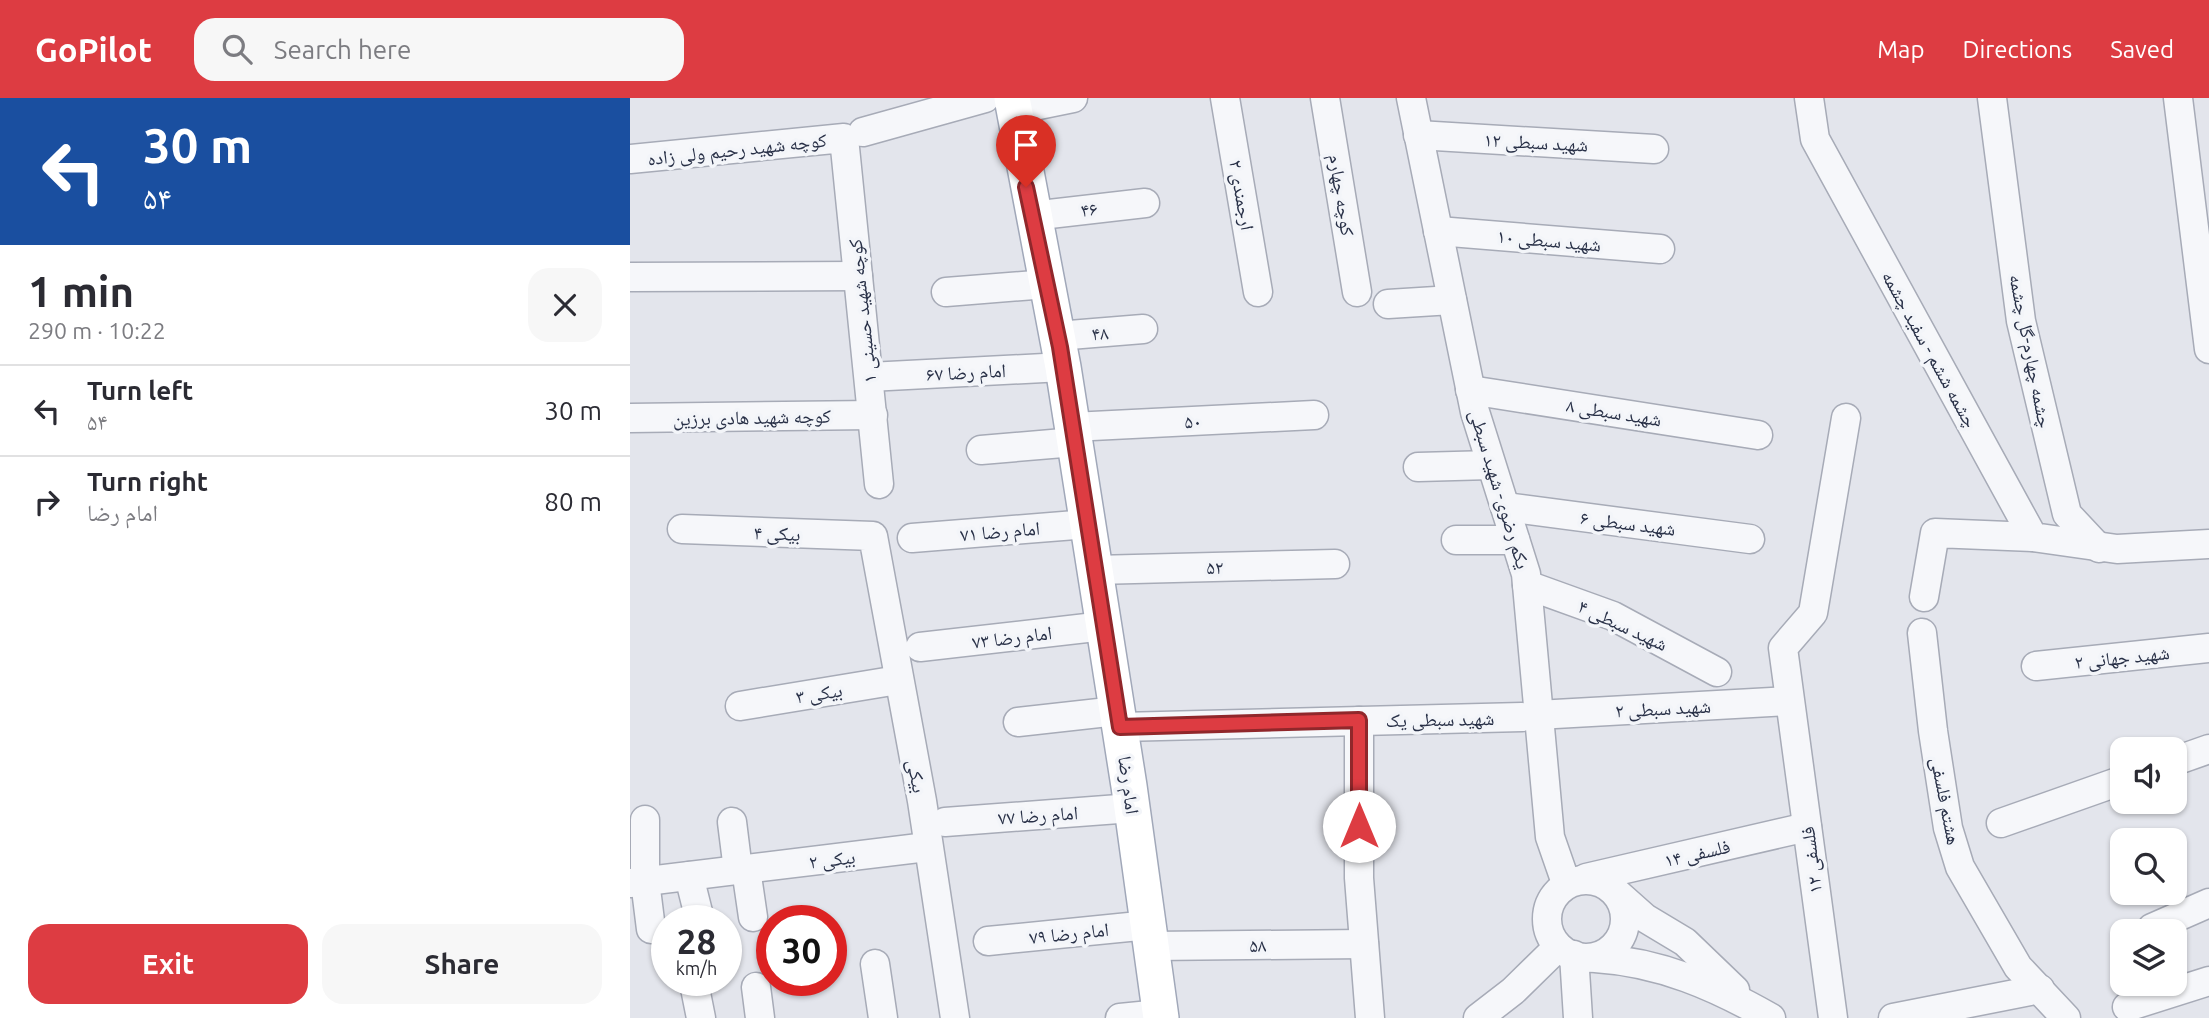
<!DOCTYPE html>
<meta charset="utf-8">
<style>
body{margin:0;font-family:Ubuntu,"Noto Naskh Arabic",sans-serif;background:#f7f7f7;color:#2b2b33;height:100vh;display:flex;flex-direction:column;font-size:26px;white-space:nowrap}
*{box-sizing:border-box;margin:0}
p{font-size:23px;color:#7c7c81}
.icon{flex:none;width:38px;height:38px;fill:none;stroke:currentColor;stroke-width:2;stroke-linecap:round;stroke-linejoin:round}
.map{position:relative;flex:1;overflow:hidden}
.drawer{display:flex;flex-direction:column;background:#fff;width:630px}
.drawer>*{flex:none}
.hud{background:#1a4fa0;color:#fff;overflow:hidden}
.tools{position:absolute;left:1480px;top:639px;display:grid;gap:14px}
.tools a{display:grid;place-items:center;width:77px;height:77px;border-radius:14px;background:#fff;box-shadow:0 2px 5px #0004;font-size:35px}
.speed{position:absolute;left:21px;top:807px;display:flex;gap:14px;font-size:35px;font-weight:700;text-align:center}
.speed>*{display:grid;place-content:center;width:91px;height:91px;border-radius:50%;background:#fff;box-shadow:0 2px 5px #0004;line-height:1}
.speed small{font-size:18px;font-weight:400}
.speed .limit{border:10px solid #d22;background:#fff;color:#111}
.pin{position:absolute;display:grid;place-items:center;width:60px;height:60px;color:#fff;margin:-72px -30px;border-radius:50% 50% 50% 0;rotate:-45deg;box-shadow:0 0 7px #0007}
.pin .icon{rotate:45deg}
.me{position:absolute;width:77px;margin:-38px;rotate:0deg;stroke-linejoin:round;filter:drop-shadow(0 0 5px #0008)}
.turn{display:flex;align-items:center;gap:24px;height:147px;padding:0 28px;font-size:32px}
.turn .icon{width:91px;height:91px;stroke-width:2.5}
.turn b{display:block;font-size:49px;line-height:60px}
.round{display:grid;place-items:center;flex:none;width:74px;height:74px;border-radius:21px;background:#f7f7f7}
.headline{display:flex;align-items:center;justify-content:space-between;height:119px;padding:0 28px}
h1{font-size:42px;font-weight:700;line-height:52px}
.primary-button{display:flex;gap:14px;margin-top:auto;padding:14px 28px}
.primary-button a{flex:1;height:80px;border-radius:21px;background:#dd3c42;color:#fff;font-size:28px;font-weight:700;line-height:80px;text-align:center}
.primary-button a+a{background:#f7f7f7;color:#2b2b33}
ul{padding:0;list-style:none}
li{display:flex;align-items:center;gap:21px;height:91px;padding:0 28px;border-top:2px solid #e1e1e2}
li div{flex:1}
li b{display:block;font-size:26px}
li em{font-style:normal}
header{display:flex;align-items:center;gap:42px;box-sizing:border-box;height:98px;padding:0 35px;background:#dd3c42;color:#fff}
header strong{font-size:33px}
nav{display:flex;gap:38px;margin-inline-start:auto;font-size:24px}
.search{width:490px;height:63px;background:#f7f7f7;display:flex;align-items:center;gap:18px;box-sizing:border-box;padding:0 24px;border-radius:21px;color:#7c7c81;font-size:26px}
main{display:flex;flex:1;min-height:0}
.map>svg:first-child{display:block}
</style>
<header>
<strong>GoPilot</strong>
<div class="search"><svg class="icon" aria-label="search" viewBox="0 0 24 24"><circle cx="10" cy="10" r="6"/><path d="M15 15l6 6"/></svg>Search here</div>
<nav><a>Map</a><a>Directions</a><a>Saved</a></nav>
</header>
<main>
<section class="drawer">
<div class="hud">
<div class="turn"><svg class="icon" aria-label="left" viewBox="0 0 24 24"><path d="M17 20v-9H6M10 6l-5 5 5 5"/></svg><div><b>30 m</b>۵۴</div></div>
</div>
<div class="headline"><div><h1>1 min</h1><p>290 m · 10:22</p></div><a class="round"><svg class="icon" aria-label="close" viewBox="0 0 24 24"><path d="M6 6l12 12M18 6L6 18"/></svg></a></div>
<ul>
<li><svg class="icon" aria-label="left" viewBox="0 0 24 24"><path d="M17 20v-9H6M10 6l-5 5 5 5"/></svg><div><b>Turn left</b><p>۵۴</p></div><em>30 m</em></li>
<li><svg class="icon" aria-label="right" viewBox="0 0 24 24"><path d="M7 20v-9h11M14 6l5 5-5 5"/></svg><div><b>Turn right</b><p>امام رضا</p></div><em>80 m</em></li>
</ul>
<div class="primary-button"><a>Exit</a><a>Share</a></div>
</section>
<div class="map">
<svg width="1579" height="920" viewBox="0 0 1579 920">
<rect width="100%" height="100%" fill="#e3e5ec"/>
<g fill="none" stroke-linecap="round" stroke-linejoin="round">
<defs>
<g id="minor">
<path d="M595,0L628,194"/>
<path d="M695,0L727,194"/>
<path d="M781,0L845,314L896,476L920,739L936,785"/>
<path d="M1179,0L1185,41L1403,439L1487,451L1579,446"/>
<path d="M1362,0L1391,223L1437,416L1469,450"/>
<path d="M1548,0L1579,251"/>
<path d="M384,12L443,0"/>
<path d="M233,34L355,0"/>
<path d="M788,37L1024,51"/>
<path d="M0,61L214,40L249,386"/>
<path d="M402,118L515,105"/>
<path d="M808,133L1030,151"/>
<path d="M0,179L228,178"/>
<path d="M316,194L417,186"/>
<path d="M758,206L822,202"/>
<path d="M427,238L513,231"/>
<path d="M239,279L433,269"/>
<path d="M840,292L1128,337"/>
<path d="M0,320L243,317"/>
<path d="M442,329L684,317"/>
<path d="M351,352L445,344"/>
<path d="M788,369L861,367"/>
<path d="M875,409L1120,441"/>
<path d="M52,431L243,438L292,703L325,920"/>
<path d="M282,440L458,426"/>
<path d="M826,442H885"/>
<path d="M465,472L705,466"/>
<path d="M897,487L983,518L1087,574"/>
<path d="M1294,499L1305,435L1403,439"/>
<path d="M1292,535L1303,633L1318,730L1330,769L1388,869L1436,920"/>
<path d="M290,549L474,528"/>
<path d="M1406,568L1579,550"/>
<path d="M110,608L268,582"/>
<path d="M907,617L1159,603"/>
<path d="M729,623V780L740,920"/>
<path d="M388,624L487,613"/>
<path d="M490,629L892,619"/>
<path d="M1545,663L1579,651"/>
<path d="M15,722V783L21,831"/>
<path d="M102,724L108,772"/>
<path d="M315,724L502,710"/>
<path d="M1371,725L1493,682"/>
<path d="M116,771L123,819"/>
<path d="M59,778L70,822"/>
<path d="M956,780L1177,729"/>
<circle cx="956" cy="821" r="39"/>
<path d="M0,785L297,749"/>
<path d="M988,796L1015,820L1055,844L1105,892"/>
<path d="M1522,830L1579,805"/>
<path d="M358,843L519,827"/>
<path d="M522,848L734,846"/>
<path d="M944,857L948,920"/>
<path d="M965,860C1030,864 1085,888 1141,920"/>
<path d="M245,866L253,920"/>
<path d="M64,885L71,920"/>
<path d="M126,889L130,920"/>
<path d="M1497,909L1579,883"/>
<path d="M490,920L530,916"/>
<path d="M848,920L883,893L928,849"/>
<path d="M1203,920L1153,550L1183,515L1216,320"/>
<path d="M1263,920L1410,891"/>
</g>
<path id="major" d="M382,0L433,269L499,688L531,920"/>
</defs>
<use href="#minor" stroke="#a7abb7" stroke-width="31"/>
<use href="#major" stroke="#a1a8b9" stroke-width="38"/>
<use href="#minor" stroke="#f6f7fa" stroke-width="28"/>
<use href="#major" stroke="#fff" stroke-width="35"/>
</g>
<g fill="none" stroke-linecap="round" stroke-linejoin="round">
<defs>
<path id="route" d="M396,89L430,249L490,629L729,622V728"/>
</defs>
<use href="#route" stroke="#90272b" stroke-width="18"/>
<use href="#route" stroke="#dd3c42" stroke-width="12"/>
</g>
<g text-anchor="middle" stroke-width="7" stroke-linejoin="round" paint-order="stroke">
<g font-size="19" fill="#283047" stroke="#f3f5f9">
<text transform="translate(906 44) rotate(3)" y="7">۱۲ شهید سبطی</text>
<text transform="translate(107 51) rotate(-6)" y="7">کوچه شهید رحیم ولی زاده</text>
<text transform="translate(612 97) rotate(80)" y="7">۲ ارجمندی</text>
<text transform="translate(712 97) rotate(81)" y="7">کوچه چهارم</text>
<text transform="translate(459 111) rotate(-7)" y="7">۴۶</text>
<text transform="translate(919 142) rotate(5)" y="7">۱۰ شهید سبطی</text>
<text transform="translate(232 213) rotate(-96)" y="7">کوچه شهید حسینی ۱</text>
<text transform="translate(470 235) rotate(-4)" y="7">۴۸</text>
<text transform="translate(1300 251) rotate(61)" y="7">چشمه ششم - سفید چشمه</text>
<text transform="translate(1401 253) rotate(79)" y="7">چشمه چهارم-گل چشمه</text>
<text transform="translate(336 274) rotate(-3)" y="7">امام رضا ۶۷</text>
<text transform="translate(984 314) rotate(9)" y="7">۸ شهید سبطی</text>
<text transform="translate(122 319) rotate(-1)" y="7">کوچه شهید هادی برزین</text>
<text transform="translate(563 323) rotate(-3)" y="7">۵۰</text>
<text transform="translate(870 391) rotate(73)" y="7">یکم رضوی- شهید سبطی</text>
<text transform="translate(998 425) rotate(7)" y="7">۶ شهید سبطی</text>
<text transform="translate(370 433) rotate(-5)" y="7">امام رضا ۷۱</text>
<text transform="translate(147 435) rotate(2)" y="7">۴ بیکی</text>
<text transform="translate(585 469) rotate(-1)" y="7">۵۲</text>
<text transform="translate(993 527) rotate(25)" y="7">۴ شهید سبطی</text>
<text transform="translate(382 539) rotate(-7)" y="7">امام رضا ۷۳</text>
<text transform="translate(1492 559) rotate(-6)" y="7">۲ شهید جهانی</text>
<text transform="translate(189 595) rotate(-9)" y="7">۳ بیکی</text>
<text transform="translate(1033 610) rotate(-3)" y="7">۲ شهید سبطی</text>
<text transform="translate(810 621) rotate(-1)" y="7">شهید سبطی یک</text>
<text transform="translate(287 678) rotate(79)" y="7">بیکی</text>
<text transform="translate(499 687) rotate(82)" y="7">امام رضا</text>
<text transform="translate(1316 703) rotate(79)" y="7">هشتم فلسفی</text>
<text transform="translate(408 717) rotate(-4)" y="7">امام رضا ۷۷</text>
<text transform="translate(1067 755) rotate(-13)" y="7">۱۴ فلسفی</text>
<text transform="translate(202 761) rotate(-7)" y="7">۲ بیکی</text>
<text transform="translate(1181 762) rotate(-97)" y="7">۱۲ فلسفی</text>
<text transform="translate(439 835) rotate(-6)" y="7">امام رضا ۷۹</text>
<text transform="translate(628 847) rotate(-1)" y="7">۵۸</text>
</g>
</g>
</svg>
<div class="tools">
<a><svg class="icon" aria-label="sound" viewBox="0 0 24 24"><path d="M4 9h4l5-4v14l-5-4H4zM17 9q2 3 0 6"/></svg></a>
<a><svg class="icon" aria-label="search" viewBox="0 0 24 24"><circle cx="10" cy="10" r="6"/><path d="M15 15l6 6"/></svg></a>
<a><svg class="icon" aria-label="layers" viewBox="0 0 24 24"><path d="M12 4l9 5-9 5-9-5zM3 14l9 5 9-5"/></svg></a>
</div>
<div class="speed"><div>28<small>km/h</small></div><div class="limit">30</div></div>
<div class="pin" style="left:396px;top:89px;background:#d93025"><svg class="icon" aria-label="arrive" viewBox="0 0 24 24"><path d="M6 21V4h12l-3 4 3 4H6"/></svg></div>
<svg class="me" style="left:729px;top:728px" viewBox="-20 -20 40 40"><circle r="19" fill="#fff"/><path d="M0-13L10 11 0 6-10 11z" fill="#dd3c42"/></svg>
</div>
</main>
